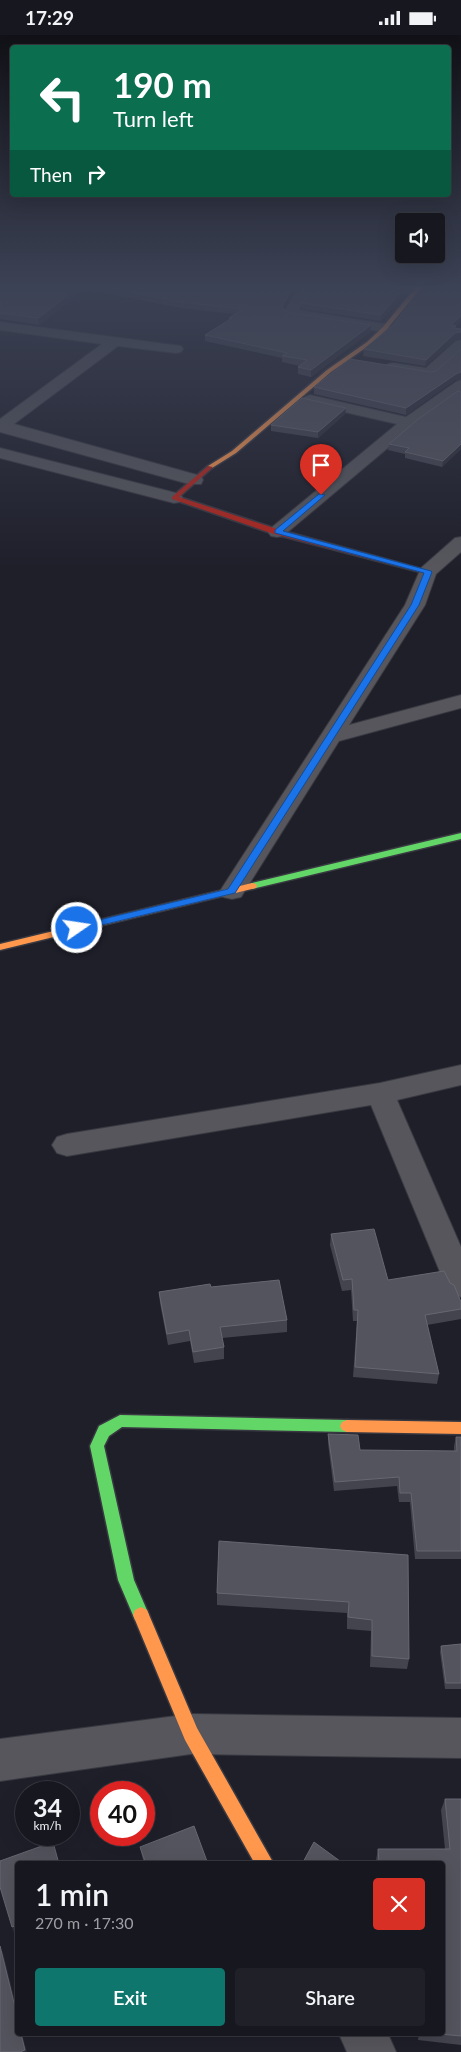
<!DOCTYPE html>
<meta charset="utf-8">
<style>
body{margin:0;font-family:Lato,sans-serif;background:#202029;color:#f1f3f6;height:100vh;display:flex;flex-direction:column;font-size:19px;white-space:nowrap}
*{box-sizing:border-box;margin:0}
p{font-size:16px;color:#9e9fa5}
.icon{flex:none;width:28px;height:28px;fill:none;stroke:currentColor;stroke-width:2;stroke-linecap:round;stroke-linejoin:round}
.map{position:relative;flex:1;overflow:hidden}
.panel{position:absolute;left:15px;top:1826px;width:430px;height:175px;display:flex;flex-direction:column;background:#171720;border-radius:5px;box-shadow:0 5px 20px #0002,0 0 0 1px #36363e}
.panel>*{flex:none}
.hud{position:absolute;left:10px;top:10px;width:441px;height:152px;border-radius:5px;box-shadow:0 5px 20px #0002,0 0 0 1px #36363e;background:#0b6e4f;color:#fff;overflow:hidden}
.tools{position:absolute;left:395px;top:178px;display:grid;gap:10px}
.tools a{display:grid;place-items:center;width:50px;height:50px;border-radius:5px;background:#171720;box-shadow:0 5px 20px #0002,0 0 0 1px #36363e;font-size:25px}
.speed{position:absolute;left:15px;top:1746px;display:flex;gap:10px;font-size:25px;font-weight:700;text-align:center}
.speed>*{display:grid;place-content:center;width:65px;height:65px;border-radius:50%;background:#171720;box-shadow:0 5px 20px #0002,0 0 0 1px #36363e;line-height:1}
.speed small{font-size:12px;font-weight:400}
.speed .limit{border:8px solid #d22;background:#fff;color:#111}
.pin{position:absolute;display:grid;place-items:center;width:42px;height:42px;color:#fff;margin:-51px -21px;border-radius:50% 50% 50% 0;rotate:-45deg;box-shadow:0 0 5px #0007}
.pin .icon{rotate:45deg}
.me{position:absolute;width:55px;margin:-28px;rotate:77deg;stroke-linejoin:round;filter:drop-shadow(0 0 4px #0008)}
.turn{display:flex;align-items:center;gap:18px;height:105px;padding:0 20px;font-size:22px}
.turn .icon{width:65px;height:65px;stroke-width:2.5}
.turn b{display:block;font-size:35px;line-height:42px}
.then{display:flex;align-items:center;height:48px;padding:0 20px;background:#0003;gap:10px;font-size:19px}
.round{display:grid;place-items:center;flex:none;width:52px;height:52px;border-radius:5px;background:#202029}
.overview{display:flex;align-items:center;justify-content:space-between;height:85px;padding:0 20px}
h1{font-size:30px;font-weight:600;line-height:38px}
.cta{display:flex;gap:10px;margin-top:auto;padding:10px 20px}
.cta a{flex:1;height:58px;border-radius:5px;background:#0f766e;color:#fff;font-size:20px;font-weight:600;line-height:58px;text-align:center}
.cta a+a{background:#202029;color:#f1f3f6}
.status{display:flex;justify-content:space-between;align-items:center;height:35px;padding:0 25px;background:#171720;direction:ltr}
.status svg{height:14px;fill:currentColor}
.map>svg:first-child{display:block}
</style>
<div class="status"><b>17:29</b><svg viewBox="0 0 49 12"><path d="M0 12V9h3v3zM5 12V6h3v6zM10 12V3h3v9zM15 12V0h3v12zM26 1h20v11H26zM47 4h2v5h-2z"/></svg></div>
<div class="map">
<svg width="461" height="2017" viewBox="0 0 461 2017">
<rect width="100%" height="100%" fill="#1f1f2a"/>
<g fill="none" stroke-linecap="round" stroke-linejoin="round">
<defs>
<g id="street">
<path d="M299,252H313L299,275L385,289L392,293L385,297L285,281L283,278Z"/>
<path d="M373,252H420L423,255C417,261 380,258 373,252Z"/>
<path d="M0,287L181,311L183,314L181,317L176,318L118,311L14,389L201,441L203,445L201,449H189L0,397V384L102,309L0,295Z"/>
<path d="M461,305V317L434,341L429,342L393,336L388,335L386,332L388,329L393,328L426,333L456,306Z"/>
<path d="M461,345V357L415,390L283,501L277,502L271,501L268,497L271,493L397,389L305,368L302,365L305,362L310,360L406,382L456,347Z"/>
<path d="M0,413L180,459L183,463L180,467L174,468L0,423Z"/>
<path d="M461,502V517L436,539L425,570L349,690L461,660V673L339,706L241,862L232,864L223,862L220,856L405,570L421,533L455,503Z"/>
<path d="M461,1030V1050L397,1065L461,1212V1262L450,1258L445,1249L371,1070L67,1121L57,1118L52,1110L57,1102L67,1099L380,1048Z"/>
<path d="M191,1679L461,1683V1723L191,1719L0,1746V1704Z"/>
<path d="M339,1999H388L396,2017H347Z"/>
</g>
<g id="fast">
<path d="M461,798V804L252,854L247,851L252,848Z"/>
<path d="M120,1380L347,1385L352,1387L354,1391L352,1395L347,1397L122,1392L109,1401L104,1411L134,1545L149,1580L147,1585L141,1588L135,1585L118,1545L90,1411L99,1391Z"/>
</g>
<g id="slow">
<path d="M416,252H422L387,294L371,309L331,337L236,418L212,433H208V431L232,416L327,335L367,307L383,292Z"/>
<path d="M252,848L256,849L257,851L256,853L0,915V909Z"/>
<path d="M347,1385L461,1387V1399L347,1397L342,1395L340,1391L342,1387Z"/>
<path d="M141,1572L147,1575L197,1693L274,1829H255L185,1705L133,1580L135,1575Z"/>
</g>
<path id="jam" d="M208,431L213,432L179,462L280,495L432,537L428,539L274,499L172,464V462Z"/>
</defs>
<use href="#street" stroke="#393942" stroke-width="2"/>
<use href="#fast" stroke="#393942" stroke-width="3"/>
<use href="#slow" stroke="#393942" stroke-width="3"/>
<use href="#jam" stroke="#393942" stroke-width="3"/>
<use href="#street" fill="#56565c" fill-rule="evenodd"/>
<use href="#fast" fill="#63d668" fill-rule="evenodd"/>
<use href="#slow" fill="#ff974d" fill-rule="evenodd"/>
<use href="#jam" fill="#b3261e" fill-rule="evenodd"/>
</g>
<g fill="#44444f">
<path d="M0,252H297L283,274L285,277L371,290L370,297L311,342L298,339V332L300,331L282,327V323L205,306V300L229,285V283L235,279L181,273L85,254L39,290L0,284Z"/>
<path d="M403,260L381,286L302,274V268Z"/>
<path d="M392,291L456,292L455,293L461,294V303L455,305L425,331L363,321L364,314Z"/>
<path d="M461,314V344L455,345L406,380L314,359V352L430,337L436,336Z"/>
<path d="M461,357V414L442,432L405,423V419L388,415L389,409Z"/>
<path d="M345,379L318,403L271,396V390Z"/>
<path d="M331,1199L388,1245L461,1267V1284L427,1290L439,1339L437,1349L353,1342L357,1286H353L351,1255L342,1256L330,1210Z"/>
<path d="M211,1252L287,1285V1297L222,1303L224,1312V1324L194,1328L190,1306L168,1310L160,1268L159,1257Z"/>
<path d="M328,1399L360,1415L454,1416V1411L456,1402H461V1524H415L410,1467H399L397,1451L334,1456L328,1408Z"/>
<path d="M408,1520L409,1624L407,1634L370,1632L371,1596L347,1594V1578L217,1570V1558Z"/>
<path d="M461,1609V1654H445L440,1617L441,1611Z"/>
<path d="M445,1764H461V2010L418,2005L419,1999H442V1829H376V1825L378,1814H445L441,1775Z"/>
<path d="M140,1812L208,1829H144L142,1821Z"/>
</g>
<g fill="#2f2f3a">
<path d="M79,252H85V254L39,290L38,283Z"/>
<path d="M293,252H297L281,277L282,271Z"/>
<path d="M403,254V260L381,286V280Z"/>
<path d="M461,281V287L456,292L455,297L451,290Z"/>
<path d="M371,290L370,297L311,342V335Z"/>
<path d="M461,297V303L455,305L425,331L426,325L455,298Z"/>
<path d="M461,337V344L455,345L406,380V373L456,339Z"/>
<path d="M346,373L345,379L318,403V397Z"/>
<path d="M461,409V414L442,432L443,426Z"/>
<path d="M18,1890V1900L15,1901L12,1892Z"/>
<path d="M0,1911L3,1918L18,1978V1984Z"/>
<path d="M21,1999H22L27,2017H20Z"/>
</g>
<g fill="#54545e" stroke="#676772">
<path d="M0,252H79L38,283L0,278Z"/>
<path d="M105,252H293L282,271L285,277L371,290L311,335L298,332L307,325L282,321L287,318L205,300L232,283H229L243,274L180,267Z"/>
<path d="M311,252H391L403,254L381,280L302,268Z"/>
<path d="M424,252H461V281L451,290L456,291L454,293L461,294V297L455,298L426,325L364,314L392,291Z"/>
<path d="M461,314V337L456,339L406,373L314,352L350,324L430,337L436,336Z"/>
<path d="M458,356L461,357V409L443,426L405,417L409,413L389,409L417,385Z"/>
<path d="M302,363L346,373L318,397L271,390Z"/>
<path d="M374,1194L388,1245L444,1236L450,1248L454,1250L461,1267V1274L425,1280L439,1339L355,1332L358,1275H354L352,1244L343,1245L331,1199Z"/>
<path d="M279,1245L287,1285L220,1292L224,1312L193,1317L189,1295L167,1299L159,1257L210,1249L211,1252Z"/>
<path d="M328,1399L358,1400L360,1415L457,1416L456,1402H461V1516H417L411,1458H400L399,1442L335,1447Z"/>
<path d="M219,1506L408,1520L409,1624L372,1621V1585L348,1582L349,1567L217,1558Z"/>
<path d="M461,1609V1648H446L441,1611Z"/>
<path d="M445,1764H461V2001L440,1999H442V1829H379L378,1814H450Z"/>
<path d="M194,1791L208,1829H146L140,1812Z"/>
<path d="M53,1807L59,1829H18V1890L12,1892L0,1852V1826Z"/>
<path d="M314,1807L344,1829H302Z"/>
<path d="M0,1911L18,1984V1999H21L25,2015L20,2017H0Z"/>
</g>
<linearGradient id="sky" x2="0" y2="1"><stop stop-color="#111117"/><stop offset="0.47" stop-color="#3c4255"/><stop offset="1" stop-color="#3c4255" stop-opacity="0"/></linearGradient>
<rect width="461" height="535" fill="url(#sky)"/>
<path fill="#1a73e8" stroke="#114b97" d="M319,459L325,460L283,496L431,536L432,537L419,570L235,858L77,896L74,895L72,893L74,891L228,854L411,570L424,538L275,498V495Z"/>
</svg>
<div class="tools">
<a><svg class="icon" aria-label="sound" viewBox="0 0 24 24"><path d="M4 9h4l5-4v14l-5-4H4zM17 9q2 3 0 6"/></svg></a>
</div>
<div class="speed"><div>34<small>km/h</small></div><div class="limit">40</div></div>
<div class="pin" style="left:321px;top:460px;background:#d93025"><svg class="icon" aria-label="arrive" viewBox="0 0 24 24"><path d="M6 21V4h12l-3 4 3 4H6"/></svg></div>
<svg class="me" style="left:77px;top:893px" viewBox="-20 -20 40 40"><circle r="17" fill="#1a73e8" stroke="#fff" stroke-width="3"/><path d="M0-11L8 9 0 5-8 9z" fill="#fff"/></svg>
<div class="hud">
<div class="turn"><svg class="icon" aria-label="left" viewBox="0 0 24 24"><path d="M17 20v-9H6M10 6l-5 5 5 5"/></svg><div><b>190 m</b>Turn left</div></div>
<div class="then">Then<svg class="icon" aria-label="right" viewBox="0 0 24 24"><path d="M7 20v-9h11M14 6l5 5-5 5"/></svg></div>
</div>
<section class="panel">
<div class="overview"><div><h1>1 min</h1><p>270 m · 17:30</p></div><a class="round" style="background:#d93025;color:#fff"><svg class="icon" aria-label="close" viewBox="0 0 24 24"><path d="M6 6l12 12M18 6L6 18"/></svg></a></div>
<div class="cta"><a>Exit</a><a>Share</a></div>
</section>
</div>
